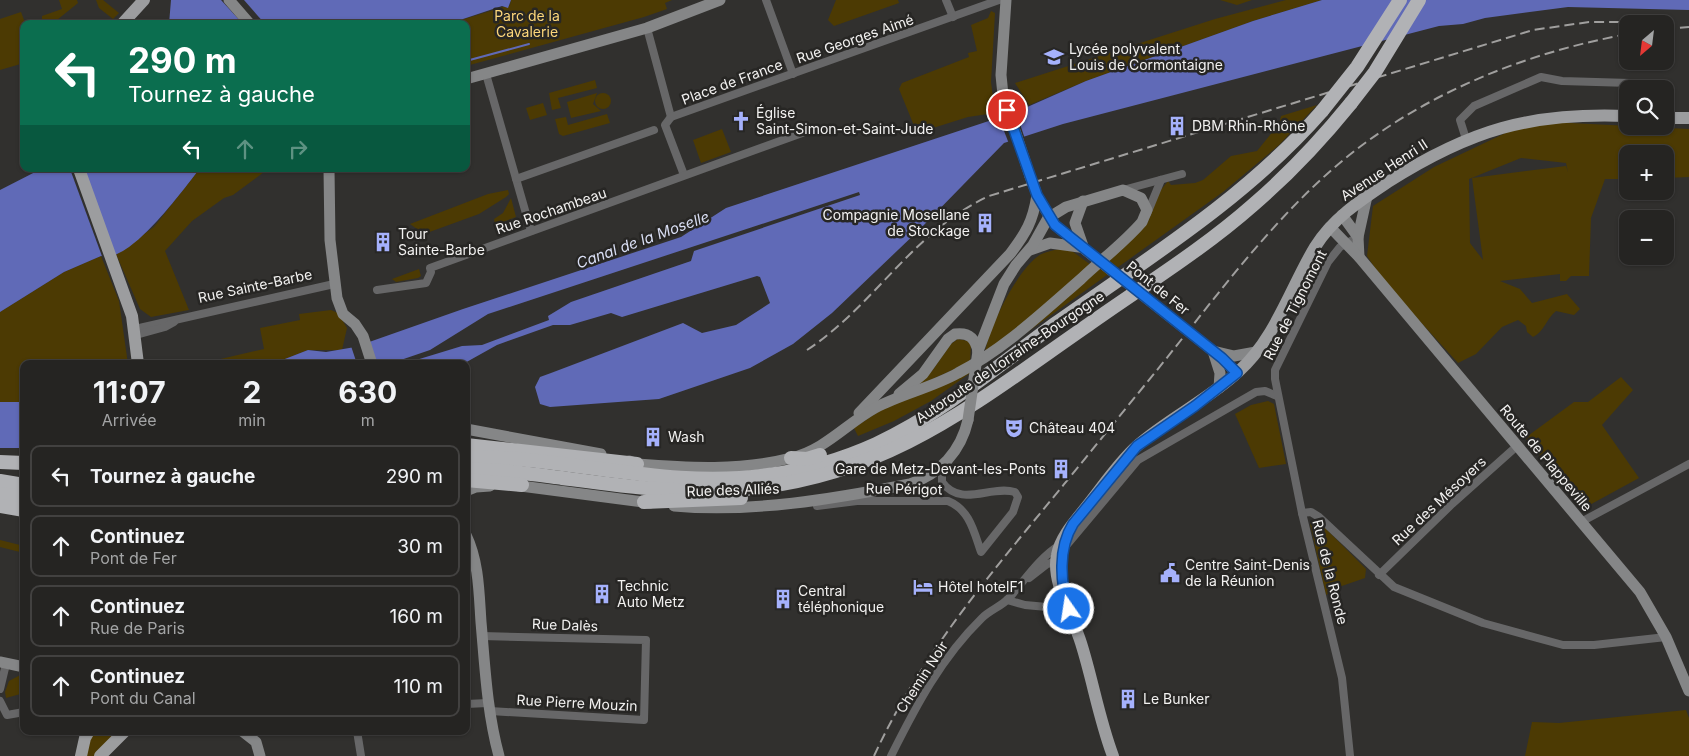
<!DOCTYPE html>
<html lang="fr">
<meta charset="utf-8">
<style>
body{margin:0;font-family:Inter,sans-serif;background:#31302f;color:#f1f3f6;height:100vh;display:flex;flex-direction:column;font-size:19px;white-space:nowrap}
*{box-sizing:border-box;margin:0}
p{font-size:16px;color:#a3a4a5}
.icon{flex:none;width:28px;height:28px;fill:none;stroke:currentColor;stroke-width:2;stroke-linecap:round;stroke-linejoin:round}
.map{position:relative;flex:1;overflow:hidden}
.details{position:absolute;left:20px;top:360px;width:450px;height:375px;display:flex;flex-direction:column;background:#252422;border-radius:10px;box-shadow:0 1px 4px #0004,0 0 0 1px #424140}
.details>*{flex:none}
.hud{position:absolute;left:20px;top:20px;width:450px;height:152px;border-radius:10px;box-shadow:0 1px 4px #0004,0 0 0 1px #424140;background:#0b6e4f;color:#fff;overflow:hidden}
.needle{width:32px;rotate:208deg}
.fabs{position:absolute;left:1619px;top:15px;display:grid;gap:10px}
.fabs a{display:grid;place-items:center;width:55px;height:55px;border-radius:10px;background:#252422;box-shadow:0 1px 4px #0004,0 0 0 1px #424140;font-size:25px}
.pin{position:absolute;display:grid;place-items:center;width:42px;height:42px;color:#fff;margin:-21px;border:2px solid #fff;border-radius:50%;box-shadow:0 1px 5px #0007}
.me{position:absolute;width:55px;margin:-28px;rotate:347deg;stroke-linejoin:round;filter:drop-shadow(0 0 4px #0008)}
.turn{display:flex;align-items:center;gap:18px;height:105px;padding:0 25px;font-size:22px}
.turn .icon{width:65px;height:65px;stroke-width:2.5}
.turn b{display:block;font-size:35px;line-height:42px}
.lanes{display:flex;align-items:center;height:48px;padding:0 25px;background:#0003;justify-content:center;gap:25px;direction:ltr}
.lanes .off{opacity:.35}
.eta{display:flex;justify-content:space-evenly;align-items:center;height:85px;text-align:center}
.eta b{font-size:30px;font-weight:700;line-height:35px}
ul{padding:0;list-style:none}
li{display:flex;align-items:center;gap:15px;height:62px;margin:0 10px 8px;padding:0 15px;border:2px solid #424140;border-radius:10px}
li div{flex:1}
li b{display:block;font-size:19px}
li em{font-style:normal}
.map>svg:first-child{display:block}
</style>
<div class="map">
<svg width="1689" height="756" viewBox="0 0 1689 756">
<rect width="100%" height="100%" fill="#31302e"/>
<g fill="#4c3a03" fill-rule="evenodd">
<path d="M59,0H77L78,3L52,24H42V16L62,9Z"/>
<path d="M96,0H103L119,13L113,19L99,8Z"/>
<path d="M511,0H672L665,3L667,9L644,17L466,66V24H448L510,5Z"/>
<path d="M836,0H898L899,3L834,26L828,20Z"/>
<path d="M1220,0H1252L1237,5Z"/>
<path d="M1286,0H1322L1253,21L1086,81L1029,105L1015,83L1215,19Z"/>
<path d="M991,11L995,13L991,82L995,113L968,117L917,133L899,89L902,83L969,57L968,53L977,51L971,25L988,18Z"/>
<path d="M21,12L24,20V63L0,70V19Z"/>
<path d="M595,80L597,88L558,98L561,108L552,110L549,93Z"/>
<circle cx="603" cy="101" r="8"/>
<path d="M597,93L593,104L601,111L571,118L567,102Z"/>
<path d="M543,103L547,115L530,120L526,108Z"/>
<path d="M1317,105L1279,145L1223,192L931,401L894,421L858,436L854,428L884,408L968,371L1147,224L1160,191L1168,181L1171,185L1195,183L1203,180L1231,156L1257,151L1279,124L1281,116Z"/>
<path d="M607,114L610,123L563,136L559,134L555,119L566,117L568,125Z"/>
<path d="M1531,121L1689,129V177L1665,178V154H1628L1627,179H1605L1591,218L1589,276H1571L1566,281H1560V274L1500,281L1520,289L1532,303L1567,294L1580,309L1574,315L1556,311C1546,319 1544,332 1533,337L1527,332L1526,326L1518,320L1502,327L1476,354L1458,363L1385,283L1367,256L1373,206L1434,167ZM1521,158L1566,163L1568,172L1566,166L1472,178L1483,260L1470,243L1469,179Z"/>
<path d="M722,129L731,152L701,163L693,140Z"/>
<path d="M204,169H268L233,195L224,198L192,221L165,251L189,310L151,317L140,309L116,254L154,227L198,171Z"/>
<path d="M508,190L509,194L506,197L479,214L424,234L410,224L488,194Z"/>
<path d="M511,198L516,217L495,225L494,219L503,213Z"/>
<path d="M1059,249L1072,251L1091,265L1018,328L985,353C989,327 1016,273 1037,257C1043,252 1051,251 1059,249Z"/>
<path d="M101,256L119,301L128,364H24V402H0V312L64,272Z"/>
<path d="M419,269L421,276L418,278L396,282L392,279Z"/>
<path d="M331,310L338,313L347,328L342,350H308L272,364H199L264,349L260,328L300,320L299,314Z"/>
<path d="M958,339L968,341L971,345L970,362L908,390L932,371L951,344Z"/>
<path d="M1621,377L1633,390L1602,425L1639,478L1584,508L1525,438L1574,402H1588Z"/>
<path d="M1268,401L1274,404L1286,464L1259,468L1235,414L1251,405Z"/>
<path d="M1312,520L1324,527L1366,569L1365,578L1336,588L1326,595L1310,524Z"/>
<path d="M0,540L24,546V553L0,547Z"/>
<path d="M24,673V693L6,698L5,692L9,681Z"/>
<path d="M1686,710L1689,718V756H1525L1532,722L1559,723Z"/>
<path d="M89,731H125L100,756H81Z"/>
</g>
<g fill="#606ab7">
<path d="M171,0H511L508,8L502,6L448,24H169Z"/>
<path d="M1322,0H1689V10L1568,7L1485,18L1463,24L1439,26L1063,124L1004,143L920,229L832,313L793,344L750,368L659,399L550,407L540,404L535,387L540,377L551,373L683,323L702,333L736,325L770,303L760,277L757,276L622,317L611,313L570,325H553L497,345L463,364H403L462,346L482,345L549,320L548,316L571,302L691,261L694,251L860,195L859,192L488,314L430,350L389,364H272L308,350L326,352L355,347L463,309L681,237L726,208L1016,112L1086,81L1253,21Z"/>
<path d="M41,169H204L198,171C182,191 129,265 101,256L64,272L0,312V190Z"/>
<rect x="0" y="402" width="24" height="46"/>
</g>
<g fill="#31302e">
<path d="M221,0H244L265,24H243Z"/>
<path d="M1015,109L1025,139L1009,144L998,115Z"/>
<path d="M70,169H84L108,260L103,259Z"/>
<path d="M368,340L376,364H357L351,346Z"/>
</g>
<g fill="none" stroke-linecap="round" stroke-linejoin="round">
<path stroke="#606ab7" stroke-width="2" d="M466,61L529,44"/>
<g stroke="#676768" stroke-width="8">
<path d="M766,0L793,74"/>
<path d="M946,0L953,17"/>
<path d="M650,27L647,28L671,117"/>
<path d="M486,74L531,231"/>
<path d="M1466,139L1460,120L1474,106L1541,77L1562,81L1630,83L1639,89"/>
<path d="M684,175L665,125L671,117L999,0"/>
<path d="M516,179L654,130"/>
<path d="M1123,190L1182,174"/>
<path d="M1147,214L1161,180"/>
<path d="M377,290L426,283L431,272L430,268L816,128"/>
<path d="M135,329L334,284"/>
<path d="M136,335L165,327L174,322"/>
<path d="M817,506L857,501H948C970,510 974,532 981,552L1013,512L1018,497L1015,492C990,485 961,508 942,482V466"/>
<path d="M1302,513L1311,512L1319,517L1394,587L1483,623L1563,645H1594L1666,637"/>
<path d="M1581,522L1689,464"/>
<path d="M1066,546L1138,460L1256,392L1265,391L1277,396"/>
<path d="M1379,575L1452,504L1517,446"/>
<path d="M1029,578L1047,564L1063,560"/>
<path d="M1007,600L1025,605L1069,609"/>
<path d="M482,636L646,640L644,720L490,711"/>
<path d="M0,689L6,664"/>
<path d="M0,701L7,715L24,712"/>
<path d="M466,704L488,703"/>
<path d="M357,731L361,756"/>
<path d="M891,756C916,706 941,658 982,618C990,610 1002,606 1009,598C1025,580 1040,557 1060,545"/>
<path d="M1350,756L1342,678L1302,513L1275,379V370L1328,262L1340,247L1358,237"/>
</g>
<g stroke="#858687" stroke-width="11">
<path d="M229,0L250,24"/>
<path d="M1006,0L1001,75L1003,95L1030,176"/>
<path d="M466,79L647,28L720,0"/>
<path d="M329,169L330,240L337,298L343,314L355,324L363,336L372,364"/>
<path d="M1037,196L1055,225L1083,248"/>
<path d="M1342,215L1358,237L1359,257"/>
<path d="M1330,227L1359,257L1640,592L1666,637L1689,691"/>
<path d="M1358,237L1367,196"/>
<path d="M1083,246L1075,223L1083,201"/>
<path d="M1030,250L1050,243L1079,247"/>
<path d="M1213,351L1234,356L1256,352"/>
<path d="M1213,351L1220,373L1219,388"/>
<path d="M1217,354L1237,373"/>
<path d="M899,394L923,374L948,339L955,334C969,332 975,338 978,351"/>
<path d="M859,413L1010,254C1026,233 1033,221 1037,195"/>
<path d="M466,429L601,454"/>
<path d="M629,461L637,464C689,468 740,471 791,458C825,450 846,424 875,408C901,394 931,388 958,373C1004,349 1042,313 1081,279C1101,260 1124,243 1142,222L1147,210L1141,198L1123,190L1066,207L1048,218L1033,245L1016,265L1004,284L978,351"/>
<path d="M513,485L651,503"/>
<path d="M466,491L476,487L490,486"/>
<path d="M674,506C752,513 833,499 910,484C940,474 961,451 968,420"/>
<path d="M466,535C479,562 479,593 481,622C485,667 487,712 499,756"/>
<path d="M0,662L24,667"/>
<path d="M242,731L256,742L260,756"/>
</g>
<g stroke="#9c9d9f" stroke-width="12">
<path d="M122,24L144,0"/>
<path d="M1665,118H1689"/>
<path d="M79,169L132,316L138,364"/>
<path d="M81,756L85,738L89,731"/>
<path d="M100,756L125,731"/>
<path d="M1113,756C1099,719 1093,681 1081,643C1073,617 1051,582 1057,555C1060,537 1076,520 1087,506C1103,486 1118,463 1137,446C1169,418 1208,400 1239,371C1275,339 1291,287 1315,247C1333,218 1361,200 1388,182C1470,130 1530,112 1628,116"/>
</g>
<g stroke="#b1b2b5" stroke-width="14">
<path d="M466,445L637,464"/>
<path d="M466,457C568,456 667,490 768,475C805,470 843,459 876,444C941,414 998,366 1055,324C1147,259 1247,197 1322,111"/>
<path d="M791,458L807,459L820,455"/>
<path d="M0,462L24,463"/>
<path d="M466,470C498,469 531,474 562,478C622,486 684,495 745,489C889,476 975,403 1088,325C1143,286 1202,250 1253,205C1289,174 1321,140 1351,103"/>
<path d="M466,480L522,485"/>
<path d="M0,481L24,485"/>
<path d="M0,494L24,497"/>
<path d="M644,502L741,498"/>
<path d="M0,506L24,510"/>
</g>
<g stroke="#a09f9e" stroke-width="2" stroke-dasharray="10 5" stroke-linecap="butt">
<path d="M1665,29L1689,27"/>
<path d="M807,350C874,306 913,231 989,196L1533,30L1589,22H1673"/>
<path d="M874,756C913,671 969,600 1028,528C1067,481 1105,434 1144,386C1211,305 1276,210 1361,146C1440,87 1531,52 1628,34"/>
</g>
<g stroke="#858687" stroke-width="11">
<path d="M1030,176L1036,192"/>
<path d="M1083,248L1213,351"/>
<path d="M968,420L978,351"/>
</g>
<g stroke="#b1b2b5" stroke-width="14">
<path d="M1351,103L1375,72L1419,0"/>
<path d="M1322,111L1357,67L1400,0"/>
</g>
</g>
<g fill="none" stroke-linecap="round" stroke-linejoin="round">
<defs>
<path id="route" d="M1007,110L1037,195L1055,225L1222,358L1237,373L1195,406L1137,446L1073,524C1058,548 1060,583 1069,609"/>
</defs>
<use href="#route" stroke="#114b97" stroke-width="12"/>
<use href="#route" stroke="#1a73e8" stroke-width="9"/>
</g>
<defs>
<symbol id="school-bare" viewBox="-9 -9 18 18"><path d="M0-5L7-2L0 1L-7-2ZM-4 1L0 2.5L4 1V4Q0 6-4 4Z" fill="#a5b1fc" stroke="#272624" stroke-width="2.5" paint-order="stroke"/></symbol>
<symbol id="church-bare" viewBox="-9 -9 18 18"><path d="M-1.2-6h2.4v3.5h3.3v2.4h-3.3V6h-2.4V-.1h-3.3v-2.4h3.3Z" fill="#a5b1fc" stroke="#272624" stroke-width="2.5" paint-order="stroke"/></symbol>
<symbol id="building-bare" viewBox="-9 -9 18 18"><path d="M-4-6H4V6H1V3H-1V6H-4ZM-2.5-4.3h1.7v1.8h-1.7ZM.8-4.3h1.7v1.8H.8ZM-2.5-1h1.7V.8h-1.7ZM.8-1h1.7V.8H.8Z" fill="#a5b1fc" stroke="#272624" stroke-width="2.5" paint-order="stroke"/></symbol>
<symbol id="theatre-bare" viewBox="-9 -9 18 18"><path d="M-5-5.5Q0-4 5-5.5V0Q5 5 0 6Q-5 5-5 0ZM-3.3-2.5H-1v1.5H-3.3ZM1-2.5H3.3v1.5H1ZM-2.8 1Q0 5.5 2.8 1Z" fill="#a5b1fc" stroke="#272624" stroke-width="2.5" paint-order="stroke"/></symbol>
<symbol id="civic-bare" viewBox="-9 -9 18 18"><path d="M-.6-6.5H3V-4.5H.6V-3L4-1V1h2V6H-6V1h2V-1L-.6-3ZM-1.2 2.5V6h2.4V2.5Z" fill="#a5b1fc" stroke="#272624" stroke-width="2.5" paint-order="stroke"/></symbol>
<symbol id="hotel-bare" viewBox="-9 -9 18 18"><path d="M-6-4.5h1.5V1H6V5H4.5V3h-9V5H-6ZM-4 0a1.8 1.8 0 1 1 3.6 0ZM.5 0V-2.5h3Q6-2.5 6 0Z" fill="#a5b1fc" stroke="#272624" stroke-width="2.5" paint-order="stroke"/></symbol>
</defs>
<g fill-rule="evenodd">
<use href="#school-bare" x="1040" y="43" width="28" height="28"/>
<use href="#church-bare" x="727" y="107" width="28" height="28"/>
<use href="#building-bare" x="1163" y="112" width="28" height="28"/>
<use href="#building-bare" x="971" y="209" width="28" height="28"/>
<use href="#building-bare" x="369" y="228" width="28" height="28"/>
<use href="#theatre-bare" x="1000" y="414" width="28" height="28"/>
<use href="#building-bare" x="639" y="423" width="28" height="28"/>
<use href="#building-bare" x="1047" y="455" width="28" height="28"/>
<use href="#civic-bare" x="1156" y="559" width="28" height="28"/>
<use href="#hotel-bare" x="909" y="573" width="28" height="28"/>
<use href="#building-bare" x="588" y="580" width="28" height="28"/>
<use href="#building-bare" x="769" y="585" width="28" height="28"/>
<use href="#building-bare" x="1114" y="685" width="28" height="28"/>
</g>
<g text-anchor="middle" stroke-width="5" stroke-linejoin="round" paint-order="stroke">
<g font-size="14" fill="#fcd67a" stroke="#272624">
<text x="527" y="21">Parc de la<tspan x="527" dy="16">Cavalerie</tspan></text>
</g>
<g font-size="14" fill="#f2f1f0" stroke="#272624">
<text transform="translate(855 39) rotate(-19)" y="5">Rue Georges Aimé</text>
<text transform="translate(732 82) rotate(-20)" y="5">Place de France</text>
<text transform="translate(1384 170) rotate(-33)" y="5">Avenue Henri II</text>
<text transform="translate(551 211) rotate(-19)" y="5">Rue Rochambeau</text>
<text transform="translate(255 286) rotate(-12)" y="5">Rue Sainte-Barbe</text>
<text transform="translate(1158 288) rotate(39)" y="5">Pont de Fer</text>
<text transform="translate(1295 305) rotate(-63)" y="5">Rue de Tignomont</text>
<text transform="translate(1010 357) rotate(-34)" y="5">Autoroute de Lorraine-Bourgogne</text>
<text transform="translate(1546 458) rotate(50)" y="5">Route de Plappeville</text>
<text transform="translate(904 489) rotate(1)" y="5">Rue Périgot</text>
<text transform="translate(733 490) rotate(-2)" y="5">Rue des Alliés</text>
<text transform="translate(1439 501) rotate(-43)" y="5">Rue des Mésoyers</text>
<text transform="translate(1330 572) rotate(76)" y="5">Rue de la Ronde</text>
<text transform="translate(565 625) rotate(2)" y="5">Rue Dalès</text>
<text transform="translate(922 677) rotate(-57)" y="5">Chemin Noir</text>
<text transform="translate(577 703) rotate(3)" y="5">Rue Pierre Mouzin</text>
</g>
<g font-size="14" fill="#f2f1f0" stroke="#272624" text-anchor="start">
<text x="1069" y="54">Lycée polyvalent<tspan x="1069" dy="16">Louis de Cormontaigne</tspan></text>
<text x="756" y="118">Église<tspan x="756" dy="16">Saint-Simon-et-Saint-Jude</tspan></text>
<text x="1192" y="131">DBM Rhin-Rhône</text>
<text x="970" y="220" text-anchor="end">Compagnie Mosellane<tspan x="970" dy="16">de Stockage</tspan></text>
<text x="398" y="239">Tour<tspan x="398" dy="16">Sainte-Barbe</tspan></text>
<text x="1029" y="433">Château 404</text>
<text x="668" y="442">Wash</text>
<text x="1046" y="474" text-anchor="end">Gare de Metz-Devant-les-Ponts</text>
<text x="1185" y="570">Centre Saint-Denis<tspan x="1185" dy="16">de la Réunion</tspan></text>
<text x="617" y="591">Technic<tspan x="617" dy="16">Auto Metz</tspan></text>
<text x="938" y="592">Hôtel hotelF1</text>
<text x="798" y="596">Central<tspan x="798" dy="16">téléphonique</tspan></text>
<text x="1143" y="704">Le Bunker</text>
</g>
<g font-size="15" font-style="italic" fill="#d9def3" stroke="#272624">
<text transform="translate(643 240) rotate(-20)" y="5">Canal de la Moselle</text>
</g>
</g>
</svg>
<div class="fabs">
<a><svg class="needle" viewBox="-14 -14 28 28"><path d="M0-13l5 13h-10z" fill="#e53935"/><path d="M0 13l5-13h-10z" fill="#a3a4a5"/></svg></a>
<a><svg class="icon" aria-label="search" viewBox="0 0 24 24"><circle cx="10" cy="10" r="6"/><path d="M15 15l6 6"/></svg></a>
<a>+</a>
<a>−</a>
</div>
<div class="pin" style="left:1007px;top:110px;background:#d93025"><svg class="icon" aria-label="arrive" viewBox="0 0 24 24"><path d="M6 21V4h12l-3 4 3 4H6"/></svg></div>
<svg class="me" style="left:1069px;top:609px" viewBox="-20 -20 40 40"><circle r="17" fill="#1a73e8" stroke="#fff" stroke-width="3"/><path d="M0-11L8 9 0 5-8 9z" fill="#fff"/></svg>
<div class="hud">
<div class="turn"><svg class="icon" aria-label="left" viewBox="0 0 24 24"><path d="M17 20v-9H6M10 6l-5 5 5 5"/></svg><div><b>290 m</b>Tournez à gauche</div></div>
<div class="lanes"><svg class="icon" aria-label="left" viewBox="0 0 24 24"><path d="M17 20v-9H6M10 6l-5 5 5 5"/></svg><svg class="icon off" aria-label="ahead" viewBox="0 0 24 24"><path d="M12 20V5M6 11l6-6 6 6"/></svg><svg class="icon off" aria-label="right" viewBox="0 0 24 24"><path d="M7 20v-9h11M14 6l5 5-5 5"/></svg></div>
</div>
<section class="details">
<div class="eta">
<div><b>11:07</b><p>Arrivée</p></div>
<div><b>2</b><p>min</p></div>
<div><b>630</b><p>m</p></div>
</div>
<ul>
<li><svg class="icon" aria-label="left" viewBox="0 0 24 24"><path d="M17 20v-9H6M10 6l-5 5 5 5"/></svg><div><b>Tournez à gauche</b></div><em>290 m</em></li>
<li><svg class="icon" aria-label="ahead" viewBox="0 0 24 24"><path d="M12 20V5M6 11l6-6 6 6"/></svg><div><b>Continuez</b><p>Pont de Fer</p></div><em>30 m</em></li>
<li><svg class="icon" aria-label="ahead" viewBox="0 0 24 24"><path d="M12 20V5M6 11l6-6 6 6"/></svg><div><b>Continuez</b><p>Rue de Paris</p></div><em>160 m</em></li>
<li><svg class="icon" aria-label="ahead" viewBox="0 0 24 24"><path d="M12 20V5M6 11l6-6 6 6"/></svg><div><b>Continuez</b><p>Pont du Canal</p></div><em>110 m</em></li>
</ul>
</section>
</div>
